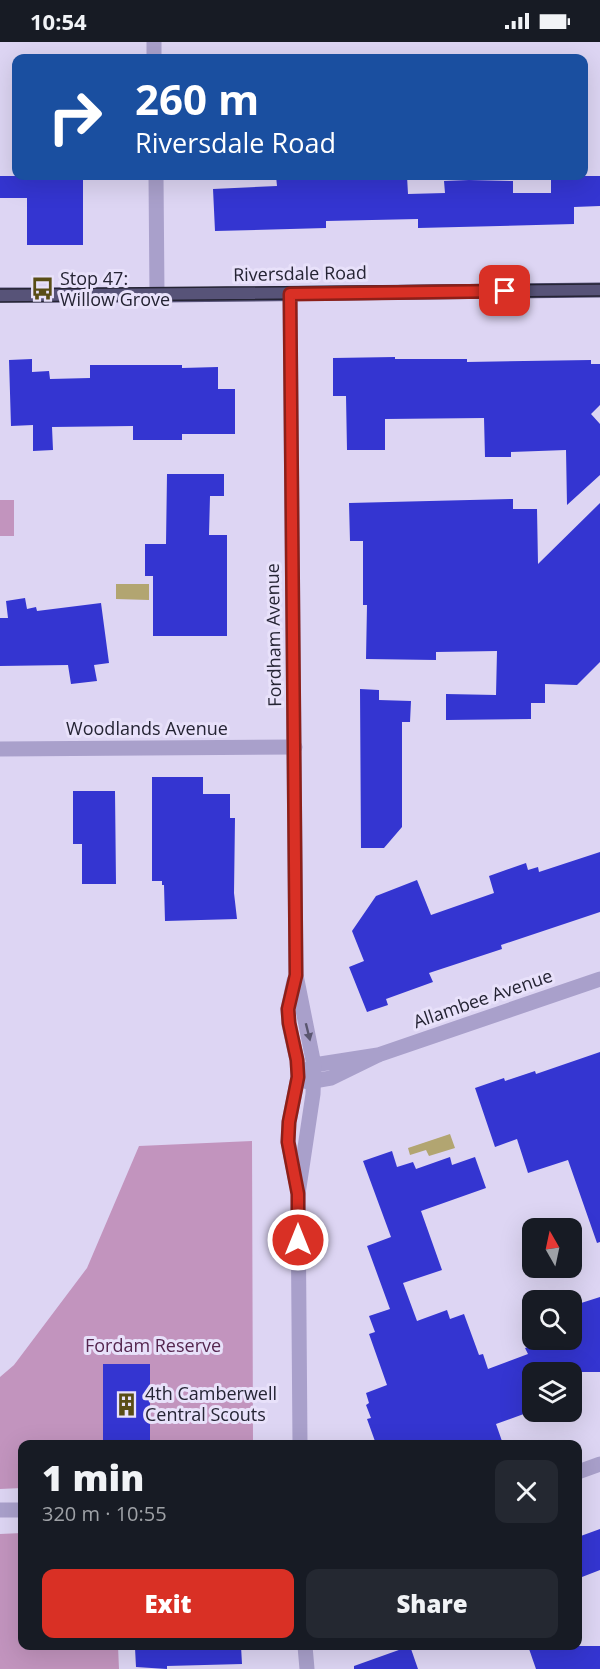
<!DOCTYPE html>
<meta charset="utf-8">
<style>
body{margin:0;font-family:"Open Sans",sans-serif;background:#242831;color:#f1f3f6;height:100vh;display:flex;flex-direction:column;font-size:22px;white-space:nowrap}
*{box-sizing:border-box;margin:0}
p{font-size:20px;color:#9ea1a6}
.icon{flex:none;width:33px;height:33px;fill:none;stroke:currentColor;stroke-width:2;stroke-linecap:round;stroke-linejoin:round}
.map{position:relative;flex:1;overflow:hidden}
.details{position:absolute;left:18px;top:1398px;width:564px;height:210px;display:flex;flex-direction:column;background:#171b24;border-radius:12px;box-shadow:0 6px 24px #0002}
.details>*{flex:none}
.top-card{position:absolute;left:12px;top:12px;width:576px;height:126px;border-radius:12px;box-shadow:0 6px 24px #0002;background:#1a4fa0;color:#fff;overflow:hidden}
.needle{width:39px;rotate:351deg}
.controls{position:absolute;left:522px;top:1176px;display:grid;gap:12px}
.controls a{display:grid;place-items:center;width:60px;height:60px;border-radius:12px;background:#171b24;box-shadow:0 6px 24px #0002;font-size:30px}
.pin{position:absolute;display:grid;place-items:center;width:51px;height:51px;color:#fff;margin:-26px;border-radius:12px;box-shadow:0 3px 9px #0006}
.me{position:absolute;width:66px;margin:-33px;rotate:0deg;stroke-linejoin:round;filter:drop-shadow(0 0 4px #0008)}
.turn{display:flex;align-items:center;gap:21px;height:126px;padding:0 24px;font-size:27px}
.turn .icon{width:78px;height:78px;stroke-width:2.5}
.turn b{display:block;font-size:42px;line-height:51px}
.round{display:grid;place-items:center;flex:none;width:63px;height:63px;border-radius:12px;background:#242831}
.headline{display:flex;align-items:center;justify-content:space-between;height:102px;padding:0 24px}
h1{font-size:36px;font-weight:800;line-height:45px}
.action{display:flex;gap:12px;margin-top:auto;padding:12px 24px}
.action a{flex:1;height:69px;border-radius:12px;background:#d93025;color:#fff;font-size:24px;font-weight:800;line-height:69px;text-align:center}
.action a+a{background:#242831;color:#f1f3f6}
.status{display:flex;justify-content:space-between;align-items:center;height:42px;padding:0 30px;background:#171b24;direction:ltr}
.status svg{height:16px;fill:currentColor}
.map>svg:first-child{display:block}
</style>
<div class="status"><b>10:54</b><svg viewBox="0 0 49 12"><path d="M0 12V9h3v3zM5 12V6h3v6zM10 12V3h3v9zM15 12V0h3v12zM26 1h20v11H26zM47 4h2v5h-2z"/></svg></div>
<div class="map">
<svg width="600" height="1627" viewBox="0 0 600 1627">
<rect width="100%" height="100%" fill="#ddd5f3"/>
<g fill="#c294be">
<rect x="0" y="458" width="14" height="36"/>
<path d="M252,1099L253,1402H22V1446L0,1447V1335L14,1323L87,1226L139,1104Z"/>
<path d="M22,1491V1604H118L119,1627H0V1492Z"/>
</g>
<g fill="#b2a571">
<path d="M116,542H149V558L116,557Z"/>
<path d="M450,1092L455,1106L429,1114L426,1108L410,1113L408,1106Z"/>
</g>
<g fill="#3435d1">
<path d="M0,134H83V203H27V156H0Z"/>
<path d="M276,134H407L408,152L445,151L444,139L469,138L513,139V151H551V134H600V164L574,165V182L418,186V177L326,179V186L215,189L213,147L277,144Z"/>
<path d="M395,315V317H467V320L591,318V322H600V363L591,372L600,382V433L567,463L566,408L511,410V415H485L484,376L385,377V408H347L346,354H333V316Z"/>
<path d="M32,317V330L49,329L50,337L90,336V323H182V326L218,325V347H235V392H182V398H133V384L52,385L53,408L33,409V383L11,384L9,318Z"/>
<path d="M167,432H224V454H210L209,493H227V594H153V534H145V502H166Z"/>
<path d="M513,457V467H537L538,522L600,461V620L577,643L545,642V661H531V677L446,678V652L496,653L497,609L436,610V618L366,617L367,563H363V499H350L349,461Z"/>
<path d="M25,556L27,567L36,565L37,569L101,561L109,621L94,623L97,639L71,642L68,623L0,624V576H8L6,559Z"/>
<path d="M360,647L379,648V658L411,659L410,680H402V785L384,806H361Z"/>
<path d="M152,735H203V752H230V776H235L234,851L237,877L165,879L164,843H162V839H152Z"/>
<path d="M73,749H115L116,842H82V802H73Z"/>
<path d="M600,810V870L501,903L502,907L429,931L433,940L386,957L388,963L367,970L349,925L364,919L352,889L376,854L417,838L431,873L494,851L489,834L526,821L528,828L538,825L539,830Z"/>
<path d="M600,1010V1200L597,1201L568,1118L528,1131L517,1097L495,1105L475,1046L504,1036L505,1039L535,1029L536,1032Z"/>
<path d="M392,1109L397,1125L413,1120L416,1127L450,1115L452,1123L475,1115L486,1146L421,1169L442,1228L403,1241L417,1279L447,1268L450,1277L464,1272L479,1313L483,1312L488,1327L528,1312L525,1306L550,1298H572V1276L582,1273L578,1262L600,1255V1330H532V1369L496,1382L503,1402H376L367,1377L371,1376L366,1363L369,1361L366,1351L387,1343L369,1292L375,1290L369,1274L390,1267L367,1204L391,1195L363,1119Z"/>
<rect x="103" y="1322" width="47" height="80"/>
<path d="M600,1487V1528L582,1535L578,1524V1495Z"/>
<path d="M172,1604H241L242,1622L167,1624V1627L136,1625L135,1606Z"/>
<path d="M410,1604L418,1627H354V1624Z"/>
<path d="M528,1604H600V1627H536Z"/>
</g>
<g fill="none" stroke-linecap="round" stroke-linejoin="round">
<g stroke="#a9a0cb" stroke-width="15">
<path d="M154,0V16"/>
<path d="M156,134L157,253"/>
<path d="M0,707L295,705"/>
<path d="M378,1013L314,1023L298,1035L308,1040L331,1036L378,1013L600,937"/>
<path d="M578,1430L600,1422"/>
<path d="M0,1468H22"/>
</g>
<g stroke="#a9a0cb" stroke-width="15">
<path d="M290,252L296,933L314,1023L313,1052L298,1152L300,1402"/>
<path d="M294,939L288,967L289,982L297,1018L298,1035L289,1080L288,1099L296,1140"/>
<path d="M305,1604L307,1627"/>
</g>
<path stroke="#575378" stroke-width="15" d="M0,253H157L600,248"/>
<g stroke="#252434" stroke-width="1.5">
<path d="M0,247L600,242"/>
<path d="M0,260L600,254"/>
</g>
</g>
<defs><path id="oneway-solid" d="M-6-.8H1V-3.2L6.5 0L1 3.2V.8H-6Z" transform="scale(1.5)"/></defs>
<use fill="#5a5670" href="#oneway-solid" transform="translate(308 990) rotate(76)"/>
<g fill="none" stroke-linecap="round" stroke-linejoin="round">
<defs>
<path id="route" d="M298,1198V1152L288,1100L289,1080L298,1035L297,1018L289,981L288,967L296,933L290,252L505,249"/>
</defs>
<use href="#route" stroke="#8d1f18" stroke-width="15"/>
<use href="#route" stroke="#d93025" stroke-width="10"/>
</g>
<defs>
<symbol id="bus-bare" viewBox="-9 -9 18 18"><path d="M-5-6H5V4H4V6H2V4H-2V6H-4V4H-5ZM-3.5-4V0h7V-4ZM-3.5 1.2v1.5H-2V1.2ZM2 1.2v1.5H3.5V1.2Z" fill="#594d16" stroke="#e8e1fa" stroke-width="2.5" paint-order="stroke"/></symbol>
<symbol id="building-bare" viewBox="-9 -9 18 18"><path d="M-4-6H4V6H1V3H-1V6H-4ZM-2.5-4.3h1.7v1.8h-1.7ZM.8-4.3h1.7v1.8H.8ZM-2.5-1h1.7V.8h-1.7ZM.8-1h1.7V.8H.8Z" fill="#594d16" stroke="#e8e1fa" stroke-width="2.5" paint-order="stroke"/></symbol>
</defs>
<g fill-rule="evenodd">
<use href="#bus-bare" x="26" y="230" width="33" height="33"/>
<use href="#building-bare" x="110" y="1346" width="33" height="33"/>
</g>
<g text-anchor="middle" stroke-width="6" stroke-linejoin="round" paint-order="stroke">
<g font-size="18" fill="#252434" stroke="#e8e1fa">
<text transform="translate(300 232) rotate(-1)" y="6">Riversdale Road</text>
<text transform="translate(274 593) rotate(-91)" y="6">Fordham Avenue</text>
<text x="147" y="693">Woodlands Avenue</text>
<text transform="translate(483 957) rotate(-19)" y="6">Allambee Avenue</text>
</g>
<g font-size="18" fill="#252434" stroke="#e8e1fa" text-anchor="start">
<text x="60" y="243">Stop 47:<tspan x="60" dy="21">Willow Grove</tspan></text>
<text x="145" y="1358">4th Camberwell<tspan x="145" dy="21">Central Scouts</tspan></text>
</g>
<g font-size="18" fill="#55264f" stroke="#e8e1fa">
<text x="153" y="1310">Fordam Reserve</text>
</g>
</g>
</svg>
<div class="controls">
<a><svg class="needle" viewBox="-14 -14 28 28"><path d="M0-13l5 13h-10z" fill="#e53935"/><path d="M0 13l5-13h-10z" fill="#9ea1a6"/></svg></a>
<a><svg class="icon" aria-label="search" viewBox="0 0 24 24"><circle cx="10" cy="10" r="6"/><path d="M15 15l6 6"/></svg></a>
<a><svg class="icon" aria-label="layers" viewBox="0 0 24 24"><path d="M12 4l9 5-9 5-9-5zM3 14l9 5 9-5"/></svg></a>
</div>
<div class="pin" style="left:505px;top:249px;background:#d93025"><svg class="icon" aria-label="arrive" viewBox="0 0 24 24"><path d="M6 21V4h12l-3 4 3 4H6"/></svg></div>
<svg class="me" style="left:298px;top:1198px" viewBox="-20 -20 40 40"><circle r="17" fill="#d93025" stroke="#fff" stroke-width="3"/><path d="M0-11L8 9 0 5-8 9z" fill="#fff"/></svg>
<div class="top-card">
<div class="turn"><svg class="icon" aria-label="right" viewBox="0 0 24 24"><path d="M7 20v-9h11M14 6l5 5-5 5"/></svg><div><b>260 m</b>Riversdale Road</div></div>
</div>
<section class="details">
<div class="headline"><div><h1>1 min</h1><p>320 m · 10:55</p></div><a class="round"><svg class="icon" aria-label="close" viewBox="0 0 24 24"><path d="M6 6l12 12M18 6L6 18"/></svg></a></div>
<div class="action"><a>Exit</a><a>Share</a></div>
</section>
</div>
